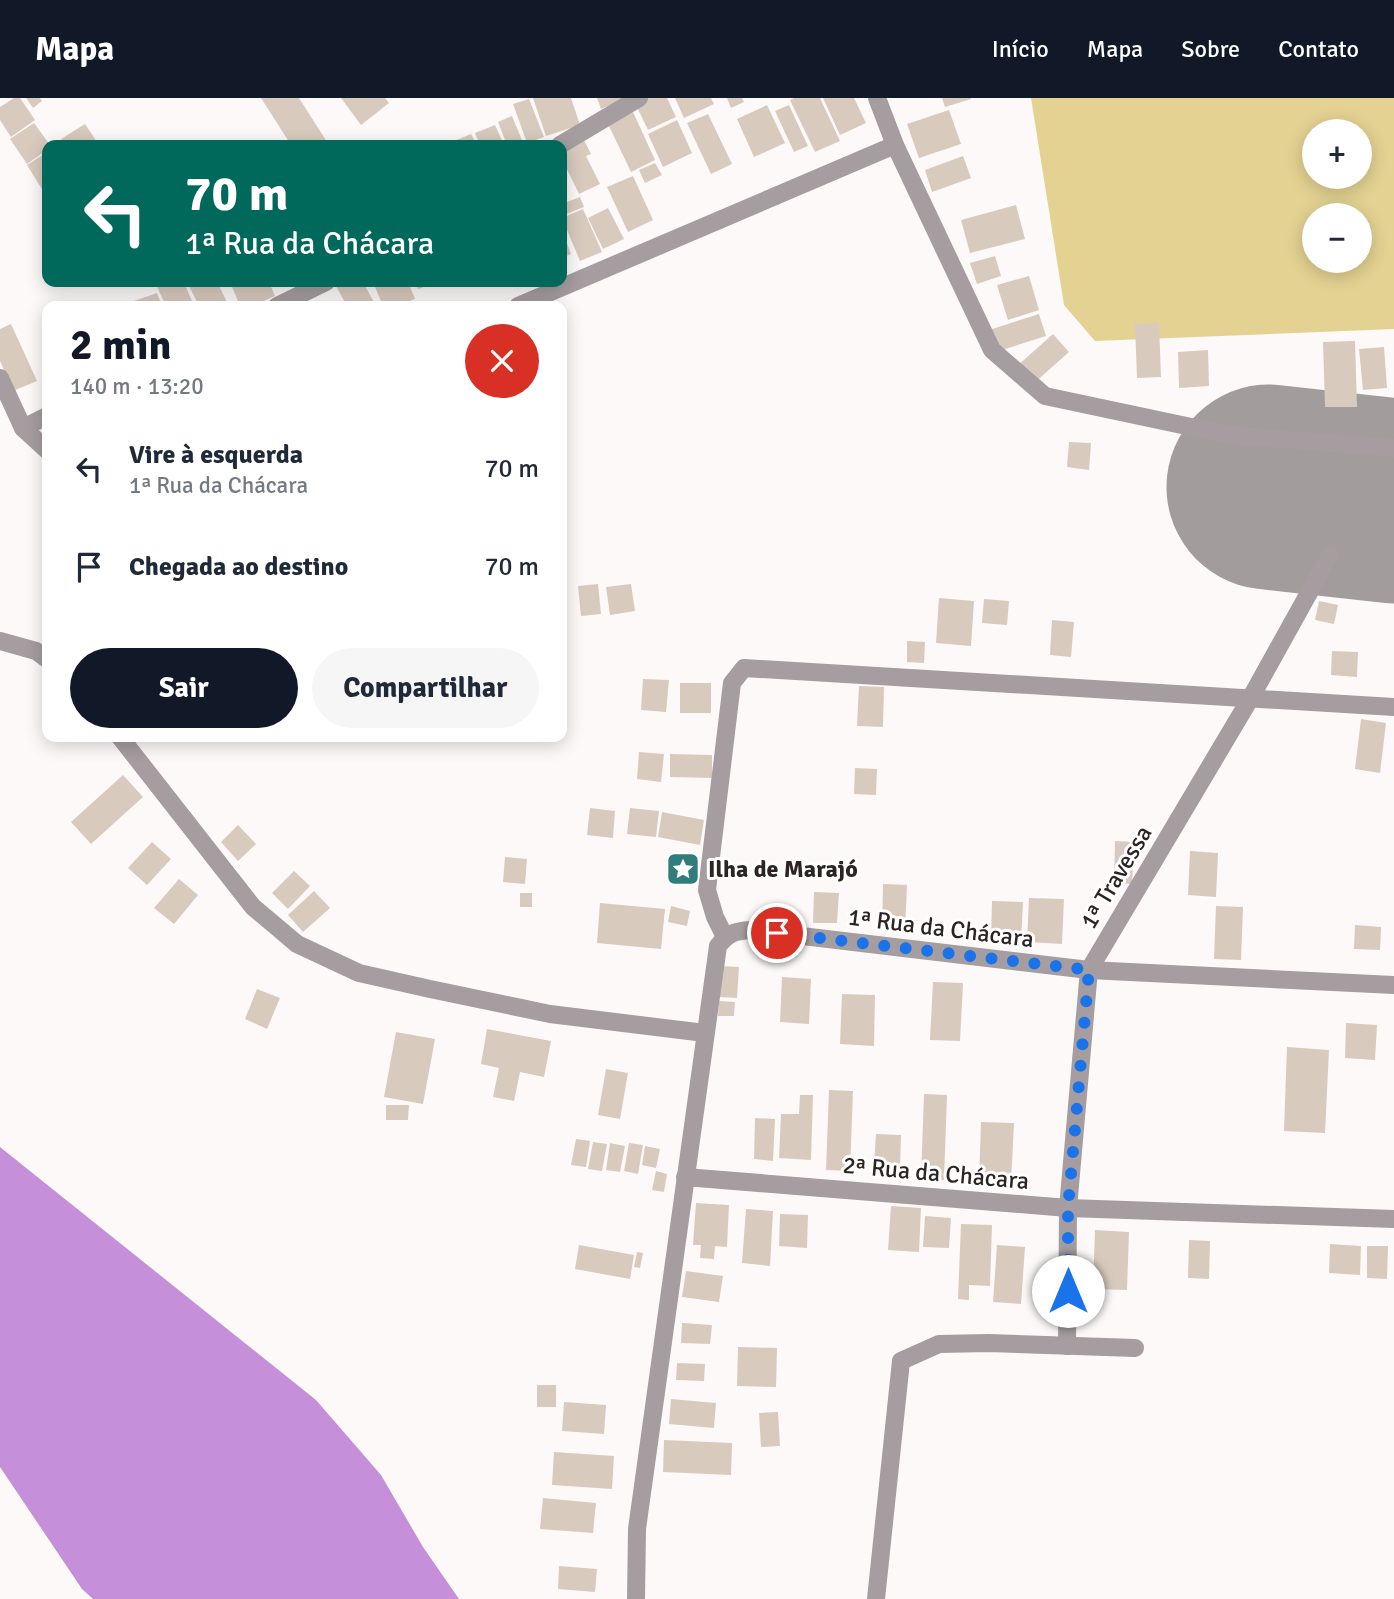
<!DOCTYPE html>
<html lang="pt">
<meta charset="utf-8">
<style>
body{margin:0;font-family:Signika,sans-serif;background:#f6f6f7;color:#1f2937;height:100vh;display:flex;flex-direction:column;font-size:26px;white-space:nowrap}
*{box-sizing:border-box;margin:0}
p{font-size:23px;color:#747a83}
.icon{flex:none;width:38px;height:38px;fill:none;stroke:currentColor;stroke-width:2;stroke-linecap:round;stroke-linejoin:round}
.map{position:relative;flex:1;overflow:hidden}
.sheet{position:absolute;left:42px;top:203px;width:525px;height:441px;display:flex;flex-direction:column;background:#fff;border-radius:14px;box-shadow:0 4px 18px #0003}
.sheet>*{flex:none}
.banner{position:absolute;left:42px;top:42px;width:525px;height:147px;border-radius:14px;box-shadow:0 4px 18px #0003;background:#00695c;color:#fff;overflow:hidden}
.fabs{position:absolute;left:1302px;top:21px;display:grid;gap:14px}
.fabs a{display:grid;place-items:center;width:70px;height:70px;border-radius:50%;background:#fff;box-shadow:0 4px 18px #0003;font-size:35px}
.pin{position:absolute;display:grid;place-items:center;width:60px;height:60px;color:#fff;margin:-30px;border:4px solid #fff;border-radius:50%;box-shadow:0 2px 7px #0007}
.me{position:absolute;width:77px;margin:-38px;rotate:0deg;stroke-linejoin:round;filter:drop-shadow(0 0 5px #0008)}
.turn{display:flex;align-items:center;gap:24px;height:147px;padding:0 28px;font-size:32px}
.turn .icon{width:91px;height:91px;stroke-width:2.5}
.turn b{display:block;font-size:49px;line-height:60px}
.round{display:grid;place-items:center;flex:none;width:74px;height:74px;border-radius:37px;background:#f6f6f7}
.headline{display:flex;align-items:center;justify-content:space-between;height:119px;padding:0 28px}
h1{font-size:42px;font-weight:700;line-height:52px;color:#111827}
.button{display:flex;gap:14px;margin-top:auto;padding:14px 28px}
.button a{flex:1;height:80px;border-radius:42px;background:#111827;color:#fff;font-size:28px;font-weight:700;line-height:80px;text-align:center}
.button a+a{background:#f6f6f7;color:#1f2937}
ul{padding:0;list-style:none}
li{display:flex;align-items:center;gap:21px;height:98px;padding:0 28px}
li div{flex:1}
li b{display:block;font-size:26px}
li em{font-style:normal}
header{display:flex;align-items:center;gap:42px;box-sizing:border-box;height:98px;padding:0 35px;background:#111827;color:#fff}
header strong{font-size:33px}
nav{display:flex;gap:38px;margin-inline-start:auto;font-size:24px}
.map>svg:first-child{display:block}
</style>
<header>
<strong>Mapa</strong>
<nav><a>Início</a><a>Mapa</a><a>Sobre</a><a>Contato</a></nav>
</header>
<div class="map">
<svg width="1394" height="1501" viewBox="0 0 1394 1501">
<rect width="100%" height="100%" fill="#fdf9f9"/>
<path fill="#e4d292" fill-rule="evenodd" d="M1031,0H1394V231L1095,243L1064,207ZM1314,33H1360V79H1314ZM1314,117H1360V163H1314Z"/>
<path fill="#c68fd9" d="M0,1049L316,1302L381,1377L423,1449L459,1501H93L82,1491L0,1369Z"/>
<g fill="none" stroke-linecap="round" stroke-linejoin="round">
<path stroke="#a29c9c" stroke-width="205" d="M1269,389L1394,403"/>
</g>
<g fill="#d9cabe">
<path d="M14,0H20L35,22L11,39L0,22V9Z"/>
<path d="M26,0H40L42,3L33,10Z"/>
<path d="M261,0H299L329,47H291Z"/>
<path d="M341,0H385L389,5L361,27Z"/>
<path d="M533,0H571L580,27L546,38Z"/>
<path d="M597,0H625L601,11Z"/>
<path d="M646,0H667L676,19L648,32L635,5Z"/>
<path d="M675,0H711L714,6L684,20Z"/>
<path d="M727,0H742L744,4L731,10Z"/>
<path d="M794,0H820L840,43L815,54L790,2Z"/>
<path d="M823,0H854L866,25L840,37Z"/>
<path d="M942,0H971V1L945,9Z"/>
<path d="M529,1L544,39L527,45L513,6Z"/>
<path d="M767,7L785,45L754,59L737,21Z"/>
<path d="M789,7L808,48L794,54L775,13Z"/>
<path d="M949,12L961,46L919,60L907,26Z"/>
<path d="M633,14L655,62L631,74L608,26Z"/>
<path d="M708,16L732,66L711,76L687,25Z"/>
<path d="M512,18L524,47H507L498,24Z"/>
<path d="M677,22L692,55L663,69L648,36Z"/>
<path d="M34,25L50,47H47V52L27,66L10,41Z"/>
<path d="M85,26L99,47H65L61,41Z"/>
<path d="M495,27L504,47H480L475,35Z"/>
<path d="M471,36L477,47H445Z"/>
<path d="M584,42L591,56L586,58L600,86L579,96L562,61V53Z"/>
<path d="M47,54V90L43,93L27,67Z"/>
<path d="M963,58L971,80L932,94L925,72Z"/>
<path d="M655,65L662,77L645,85L639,72Z"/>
<path d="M633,78L653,122L628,134L607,89Z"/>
<path d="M580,99L584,109L566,116L562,106Z"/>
<path d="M1016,107L1025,141L970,155L961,122Z"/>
<path d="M608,110L624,141L603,151L588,120Z"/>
<path d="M583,111L602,154L580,163L562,120Z"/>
<path d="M562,132L571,156L562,160Z"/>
<path d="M995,158L1001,178L977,186L970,165Z"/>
<path d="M1029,178L1039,212L1008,222L997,187Z"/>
<path d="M155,184H184L194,208H166Z"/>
<path d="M187,184H217L229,208H199Z"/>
<path d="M230,184H269L275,198L252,208H240Z"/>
<path d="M344,184H363L376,208H347L336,188Z"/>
<path d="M373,184H408L415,201L395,208H383Z"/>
<path d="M415,184H438L418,191Z"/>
<path d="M157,195L162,208H136L134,203Z"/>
<path d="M1039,216L1046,238L996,254L989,232Z"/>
<path d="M1159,225L1161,279L1137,280L1135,226Z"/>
<path d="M11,226L37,283L13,293L0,263V231Z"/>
<path d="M1053,236L1069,254L1032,287L1016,269Z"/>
<path d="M1355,243L1357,309H1325L1323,244Z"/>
<path d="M1384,249L1387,290L1363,292L1359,251Z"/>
<path d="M1208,252L1209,288L1179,290L1178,254Z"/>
<path d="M1069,344L1091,345L1089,372L1067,369Z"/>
<path d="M598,486L601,516L581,518L578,488Z"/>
<path d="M631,486L635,513L610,517L606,489Z"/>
<path d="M939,500L974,503L971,548L936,545Z"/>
<path d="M984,501L1009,503L1007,527L982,525Z"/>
<path d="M1319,503L1338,507L1334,526L1315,522Z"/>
<path d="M1052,522L1074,524L1071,559L1050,557Z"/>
<path d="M907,543L925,544L924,565L907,564Z"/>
<path d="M1332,553L1358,554L1357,579L1331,577Z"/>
<path d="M643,581L669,582L666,614L641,612Z"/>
<rect x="680" y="585" width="31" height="30"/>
<path d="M859,588L884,589L883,629L857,628Z"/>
<path d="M1361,621L1386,625L1380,675L1355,671Z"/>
<path d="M639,654L664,656L661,684L637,681Z"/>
<path d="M670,656L712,657V680L670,679Z"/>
<path d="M855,670L877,671L876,697L854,696Z"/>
<path d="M123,677L143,699L91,746L71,724Z"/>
<path d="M590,710L615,713L613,740L587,737Z"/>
<path d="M630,710L659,713L656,739L627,736Z"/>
<path d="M662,714L704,722L700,747L658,739Z"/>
<path d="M238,727L256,746L238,763L221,744Z"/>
<path d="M1115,743L1134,744L1132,786L1114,785Z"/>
<path d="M152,744L171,761L147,787L128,770Z"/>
<path d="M1190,753L1218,755L1216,799L1188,797Z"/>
<path d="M505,759L527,761L525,786L503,784Z"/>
<path d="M294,773L310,788L288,811L272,795Z"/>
<path d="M179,781L198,797L174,826L154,810Z"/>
<path d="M883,786L907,787L905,832L882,831Z"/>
<path d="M314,793L330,810L303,834L288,817Z"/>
<path d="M814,794L839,795L837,825H813Z"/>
<rect x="520" y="795" width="12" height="14"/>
<path d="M1029,800L1064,801L1062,846L1027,844Z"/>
<path d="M992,803L1023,804L1021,845L991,844Z"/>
<path d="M600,805L665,811L661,851L597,845Z"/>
<path d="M671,808L690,813L687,828L668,824Z"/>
<path d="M1216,808L1243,809L1241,862L1214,861Z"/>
<path d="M1355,827L1381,829L1380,852L1354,851Z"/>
<path d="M720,868L739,869L737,900L719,899Z"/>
<path d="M782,879L811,881L809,926L780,924Z"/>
<path d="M933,884L963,885L960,943L930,942Z"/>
<path d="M257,891L280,900L267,931L245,921Z"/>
<path d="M842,896L875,897L874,948L840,946Z"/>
<path d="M719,903L735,904L734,918H718Z"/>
<path d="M1346,925L1377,927L1375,962L1345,960Z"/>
<path d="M487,931L551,943L544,979L520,974L514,1003L493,999L499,970L481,966Z"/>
<path d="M396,934L435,941L423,1006L384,999Z"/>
<path d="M1287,949L1329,952L1325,1035L1284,1033Z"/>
<path d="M606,971L628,975L620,1021L598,1017Z"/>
<path d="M829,992L853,993L850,1073L826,1072Z"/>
<path d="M924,996L947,997L944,1082L921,1081Z"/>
<path d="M800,997H813L811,1062L779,1060L781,1016H799Z"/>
<path d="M386,1007H409L408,1022H386Z"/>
<path d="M755,1020L775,1021L773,1063L754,1061Z"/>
<path d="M981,1024L1014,1025L1011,1085L979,1083Z"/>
<path d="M876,1036L901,1037L900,1070L874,1069Z"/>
<path d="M576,1041L590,1043L586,1069L571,1067Z"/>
<path d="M593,1044L607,1046L602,1073L588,1071Z"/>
<path d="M610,1045L625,1048L620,1074L606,1072Z"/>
<path d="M629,1045L643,1047L638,1076L624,1073Z"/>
<path d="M645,1048L660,1051L656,1070L642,1067Z"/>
<path d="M656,1073L667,1076L664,1094L652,1092Z"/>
<path d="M696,1105L729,1107L727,1149L715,1148L714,1161L700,1160L701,1147H693Z"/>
<path d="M891,1108L921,1110L919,1154L888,1152Z"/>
<path d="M746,1111L773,1113L770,1168L742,1165Z"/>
<path d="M780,1116L808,1117L807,1150L779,1148Z"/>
<path d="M925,1118L951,1120L949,1150L923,1149Z"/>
<path d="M961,1126L992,1127L990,1188L969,1187V1202L958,1201Z"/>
<path d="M1095,1132L1129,1134L1127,1192L1093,1191Z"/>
<path d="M1189,1142L1210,1143L1209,1181L1188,1180Z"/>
<path d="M1330,1146L1361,1148L1360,1177L1329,1175Z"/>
<path d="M579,1147L634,1157L630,1181L575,1171Z"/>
<path d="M997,1147L1025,1149L1021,1206L993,1204Z"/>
<path d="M1367,1148H1388L1387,1181L1367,1180Z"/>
<path d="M637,1154L643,1155L640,1170L634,1169Z"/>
<path d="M686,1173L723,1178L719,1204L682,1199Z"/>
<path d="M682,1225L712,1227L710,1246L681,1245Z"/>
<path d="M738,1249L777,1250L776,1289L737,1288Z"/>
<path d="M677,1265L705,1266L704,1283L676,1282Z"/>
<rect x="537" y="1287" width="19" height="22"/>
<path d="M671,1301L716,1305L714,1330L669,1326Z"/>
<path d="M564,1304L606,1307L604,1336L562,1333Z"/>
<path d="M778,1314L780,1348L761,1349L759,1315Z"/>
<path d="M664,1342L732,1345L731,1377L663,1374Z"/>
<path d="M554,1354L614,1358L612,1391L552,1387Z"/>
<path d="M543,1400L596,1405L593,1435L540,1431Z"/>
<path d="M559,1468L597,1471L595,1494L558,1491Z"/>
</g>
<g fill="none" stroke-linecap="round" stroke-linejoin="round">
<g stroke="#a59da0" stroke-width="18">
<path d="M877,0L895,47L992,252L1045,298L1229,337L1394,350"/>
<path d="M560,47L639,0"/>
<path d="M277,208L326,184"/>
<path d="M518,208L895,47"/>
<path d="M0,280L23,330L47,352"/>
<path d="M23,330L47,318"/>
<path d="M0,543L36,553L47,561"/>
<path d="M120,639L253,809L297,846L359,875L430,891L550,916L705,935"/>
<path d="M725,839L715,819L707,792L732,585L744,570L1394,609"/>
<path d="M685,1079L1068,1110L1394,1121"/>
<path d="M1067,1248L1068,1110L1089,872L1250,601L1330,457"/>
<path d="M636,1501L637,1431L718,848C728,835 735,833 751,832L1089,872L1394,887"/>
<path d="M876,1501L901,1263L939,1246L989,1245L1135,1250"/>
</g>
</g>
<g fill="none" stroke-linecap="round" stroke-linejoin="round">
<path stroke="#1a73e8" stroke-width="12" stroke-dasharray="0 21.6" d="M777,835L1089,872L1068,1110V1193"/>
</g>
<defs>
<symbol id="sight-square" viewBox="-11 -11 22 22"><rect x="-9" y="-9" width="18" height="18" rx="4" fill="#327c7e" stroke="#fff"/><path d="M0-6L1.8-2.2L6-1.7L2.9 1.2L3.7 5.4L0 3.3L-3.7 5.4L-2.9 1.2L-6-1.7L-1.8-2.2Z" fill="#fff"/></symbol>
</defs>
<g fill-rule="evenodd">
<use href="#sight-square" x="664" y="752" width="38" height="38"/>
</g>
<g text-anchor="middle" stroke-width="6" stroke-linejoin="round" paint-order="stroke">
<g font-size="24" font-weight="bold" fill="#2b2423" stroke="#fff" text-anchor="start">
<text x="708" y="779">Ilha de Marajó</text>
</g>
<g font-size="24" fill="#2b2423" stroke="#fff">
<text transform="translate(1116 779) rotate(-59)" y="8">1ª Travessa</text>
<text transform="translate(941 830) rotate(7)" y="8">1ª Rua da Chácara</text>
<text transform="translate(936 1075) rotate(5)" y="8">2ª Rua da Chácara</text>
</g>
</g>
</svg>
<div class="fabs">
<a>+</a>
<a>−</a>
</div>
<div class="pin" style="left:777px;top:835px;background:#d93025"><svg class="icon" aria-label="arrive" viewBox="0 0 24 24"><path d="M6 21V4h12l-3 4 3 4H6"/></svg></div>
<svg class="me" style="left:1068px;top:1193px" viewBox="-20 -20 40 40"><circle r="19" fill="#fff"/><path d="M0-13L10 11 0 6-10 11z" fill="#1a73e8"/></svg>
<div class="banner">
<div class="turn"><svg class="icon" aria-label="left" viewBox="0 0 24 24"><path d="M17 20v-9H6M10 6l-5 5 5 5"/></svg><div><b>70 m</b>1ª Rua da Chácara</div></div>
</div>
<section class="sheet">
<div class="headline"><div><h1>2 min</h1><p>140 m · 13:20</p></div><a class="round" style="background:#d93025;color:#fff"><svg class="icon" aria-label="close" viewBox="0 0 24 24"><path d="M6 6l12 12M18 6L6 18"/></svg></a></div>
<ul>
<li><svg class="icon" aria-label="left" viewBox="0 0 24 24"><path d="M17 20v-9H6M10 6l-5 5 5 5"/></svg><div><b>Vire à esquerda</b><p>1ª Rua da Chácara</p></div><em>70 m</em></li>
<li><svg class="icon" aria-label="arrive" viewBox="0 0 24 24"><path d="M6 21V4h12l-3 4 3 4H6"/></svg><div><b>Chegada ao destino</b></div><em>70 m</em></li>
</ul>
<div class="button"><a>Sair</a><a>Compartilhar</a></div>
</section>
</div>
